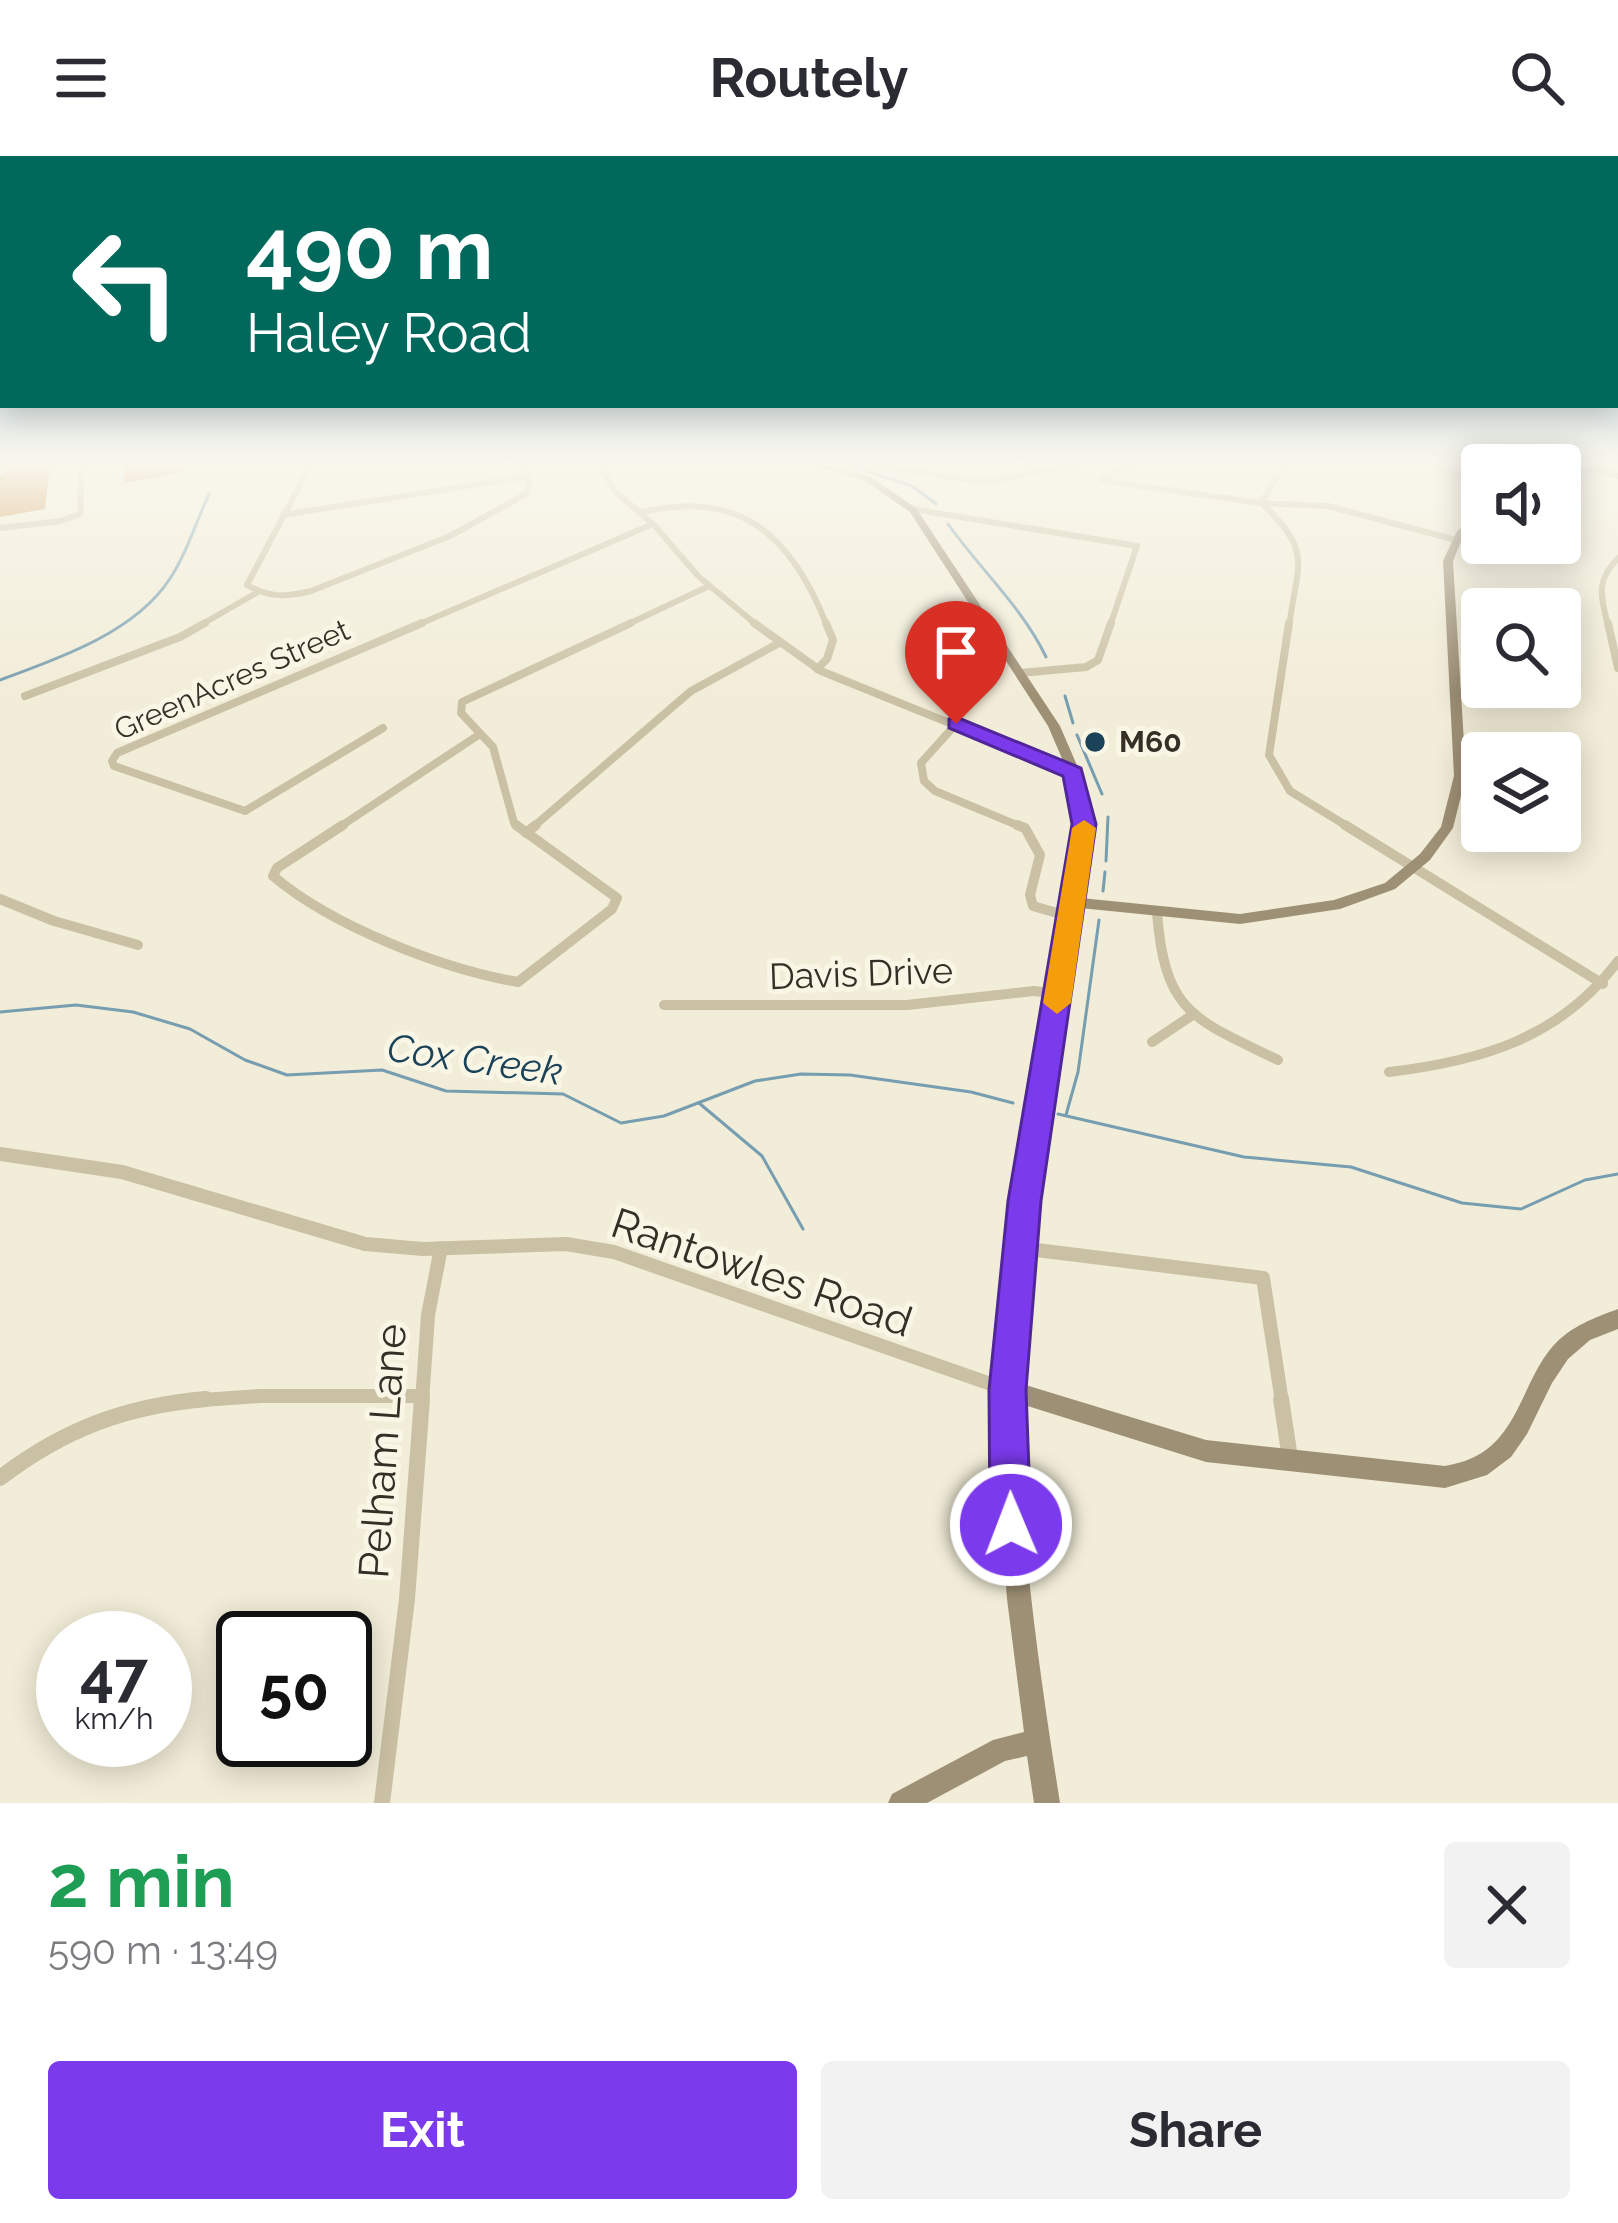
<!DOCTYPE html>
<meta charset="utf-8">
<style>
body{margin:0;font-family:Raleway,sans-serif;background:#f2f2f3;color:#2b2b33;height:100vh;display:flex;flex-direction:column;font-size:45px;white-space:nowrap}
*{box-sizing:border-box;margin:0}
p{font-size:39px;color:#7c7c81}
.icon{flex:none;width:66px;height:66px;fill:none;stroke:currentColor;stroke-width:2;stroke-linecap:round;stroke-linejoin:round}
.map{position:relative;height:1647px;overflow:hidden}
.drawer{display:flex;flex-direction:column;background:#fff;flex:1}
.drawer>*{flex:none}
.guide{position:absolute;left:0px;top:0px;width:1620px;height:252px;box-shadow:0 6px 30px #0003;background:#00695c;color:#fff;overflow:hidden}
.controls{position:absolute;left:1461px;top:288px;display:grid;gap:24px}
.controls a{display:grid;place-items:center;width:120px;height:120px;border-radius:12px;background:#fff;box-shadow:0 6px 30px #0003;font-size:60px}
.speed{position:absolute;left:36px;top:1455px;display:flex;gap:24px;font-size:60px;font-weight:700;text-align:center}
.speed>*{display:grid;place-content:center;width:156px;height:156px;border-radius:50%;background:#fff;box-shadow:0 6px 30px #0003;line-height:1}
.speed small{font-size:30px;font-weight:400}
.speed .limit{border:6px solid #111;border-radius:18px;background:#fff;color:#111}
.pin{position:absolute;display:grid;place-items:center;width:102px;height:102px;color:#fff;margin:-123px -51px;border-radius:50% 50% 50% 0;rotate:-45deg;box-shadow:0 0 12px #0007}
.pin .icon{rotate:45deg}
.me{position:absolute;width:132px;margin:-66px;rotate:359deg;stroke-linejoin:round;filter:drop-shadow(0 0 9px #0008)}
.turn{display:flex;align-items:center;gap:42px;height:252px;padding:0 48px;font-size:54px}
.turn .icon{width:156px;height:156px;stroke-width:2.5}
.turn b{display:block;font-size:84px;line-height:102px}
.round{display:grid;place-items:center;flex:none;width:126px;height:126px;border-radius:12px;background:#f2f2f3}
.summary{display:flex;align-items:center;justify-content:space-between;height:204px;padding:0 48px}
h1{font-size:72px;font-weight:700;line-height:90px;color:#1e9e55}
.primary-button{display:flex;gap:24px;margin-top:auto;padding:24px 48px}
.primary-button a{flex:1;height:138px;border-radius:12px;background:#7c3aed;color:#fff;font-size:48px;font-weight:700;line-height:138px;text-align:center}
.primary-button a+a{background:#f2f2f3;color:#2b2b33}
header{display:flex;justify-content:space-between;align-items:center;height:156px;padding:0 48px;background:#fff;font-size:54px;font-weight:700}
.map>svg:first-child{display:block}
</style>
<header><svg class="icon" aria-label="menu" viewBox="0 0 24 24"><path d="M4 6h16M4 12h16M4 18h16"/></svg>Routely<svg class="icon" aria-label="search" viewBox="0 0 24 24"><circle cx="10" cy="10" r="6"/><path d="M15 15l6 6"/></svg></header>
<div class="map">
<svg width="1618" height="1647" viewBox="0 0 1618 1647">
<rect width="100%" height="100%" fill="#f2edd8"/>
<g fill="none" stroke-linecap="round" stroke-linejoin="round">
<g stroke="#769db0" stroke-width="3">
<path d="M855,311L912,330L936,348"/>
<path d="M948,368C979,412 1023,452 1046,501"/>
<path d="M0,524C57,503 134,477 169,424C186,399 196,366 209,338"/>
<path d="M1065,540L1073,567"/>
<path d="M1077,579L1102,638"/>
<path d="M1106,705L1108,661"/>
<path d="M1103,735L1105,716"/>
<path d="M0,856L76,849L133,856L190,873L245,904L287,919L382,914L446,935L563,938L621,967L664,960L755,925L801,918L850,919L971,936L1013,947"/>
<path d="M699,947L762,1000L803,1073"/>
<path d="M1058,958L1244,1001L1351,1011L1462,1047L1521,1053L1585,1024L1618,1018"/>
<path d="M1066,959L1078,916L1099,764"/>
</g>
</g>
<g fill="#ca893e">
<path d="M50,308L45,353L0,361V319L6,317V311Z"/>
<path d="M125,308H184L185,316L124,327Z"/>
</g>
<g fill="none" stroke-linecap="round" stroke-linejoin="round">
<g stroke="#cac1a4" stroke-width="6">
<path d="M311,308L247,429C270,442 287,441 311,435L450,380L526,338L530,324L524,308"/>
<path d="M598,308L615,335L655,370L698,420L758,470"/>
<path d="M863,308L985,326L1081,308"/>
<path d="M1429,308L1482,329"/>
<path d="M1102,323L1133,308"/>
<path d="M1105,325L1261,347L1328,350L1456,384"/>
<path d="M1261,347C1313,395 1298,405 1289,470"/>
<path d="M1261,347L1285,308"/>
<path d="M912,353L1137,390L1110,470"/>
<path d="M639,357C740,331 792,380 827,470"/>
<path d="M283,359L530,320"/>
<path d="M0,372L61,365L80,358L82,308"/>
<path d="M199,470L258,436"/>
<path d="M415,470L653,368"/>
<path d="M624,470L709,430"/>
<path d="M1608,470C1601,439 1595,426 1618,402"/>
</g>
<g stroke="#cac1a4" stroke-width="8">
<path d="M754,467L821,515L1073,617"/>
<path d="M1289,467L1269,599L1290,635L1350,672"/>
<path d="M1608,467L1618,512"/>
<path d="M817,513L827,503L833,484L826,467"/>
<path d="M1020,517L1086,511L1098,504L1111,467"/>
<path d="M25,540L180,481L205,467"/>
<path d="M956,568L921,607L924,625L935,635L1024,672"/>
<path d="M383,572L245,655L114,610L112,605L117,597L422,467"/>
<path d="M338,672L480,578"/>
<path d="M521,672L514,667L493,591L461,557L462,546L631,467"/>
<path d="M532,672L691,535L779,487"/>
</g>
<g stroke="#cac1a4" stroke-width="10">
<path d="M343,669L277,712L273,720C332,770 442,813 518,826L612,753L617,742L516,669"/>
<path d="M1017,669L1025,672L1040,699L1030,739L1033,750L1071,761"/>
<path d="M1345,669L1603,828"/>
<path d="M526,677L536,669"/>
<path d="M0,743L54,765L138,789"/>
<path d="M1157,757C1165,858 1194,863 1278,904"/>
<path d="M664,849H907L1034,835L1058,838"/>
<path d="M1152,886L1191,860"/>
<path d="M1389,916C1482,905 1560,882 1618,805"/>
</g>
<g stroke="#cac1a4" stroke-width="14">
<path d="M0,998L122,1016L365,1088L423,1093L566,1088L614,1096L1008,1234"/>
<path d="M1020,1092L1263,1122L1282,1246"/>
<path d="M174,1246L260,1240H423"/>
<path d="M422,1246L428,1159L441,1092"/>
</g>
<g stroke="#cac1a4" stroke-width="16">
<path d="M1281,1243L1290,1302"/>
<path d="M0,1322C64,1273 126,1250 206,1243"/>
<path d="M382,1647L407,1443L422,1243"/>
</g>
<g fill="#9e9075" fill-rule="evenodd">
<path d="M810,308H823L871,321L916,352L1060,570L1079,614L1089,661L1090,693L1081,742L1240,758L1334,744L1385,727L1420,698L1441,671L1454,620L1443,405L1457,375L1482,355V363L1464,378L1453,405L1466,620L1453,672L1430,704L1395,733L1340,753L1240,768L1080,752C1053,910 1024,1066 1019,1227L1206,1284L1445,1310C1454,1308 1464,1306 1472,1302C1518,1282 1523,1224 1553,1190C1571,1170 1594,1162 1618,1153V1173L1590,1184L1568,1203L1552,1227L1527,1278L1511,1301L1487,1319L1445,1332L1206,1306L1018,1247C1020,1382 1039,1514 1060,1647H1034L1027,1600L1005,1605L927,1647H888L892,1638L993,1584L1024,1576L1007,1443L999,1340L998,1234L1001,1169L1007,1100L1027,964L1076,693L1074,645L1067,614L1048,570L910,356L865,325Z"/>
<path d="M1595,308H1606L1601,311L1618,317V323L1594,314L1560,328V322Z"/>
</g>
</g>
<linearGradient id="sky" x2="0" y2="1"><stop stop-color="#7aabd2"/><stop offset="0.57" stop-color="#f9f7ed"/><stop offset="1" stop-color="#f9f7ed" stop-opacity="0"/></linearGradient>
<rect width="1618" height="539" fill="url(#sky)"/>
<path fill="#7c3aed" stroke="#51269a" stroke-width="3" d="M956,561L1081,612L1096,668L1041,1045L1026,1234L1031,1369L1025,1383L1011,1389L996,1383L990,1369L989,1234L1008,1045L1072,668L1063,620L949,572V563Z"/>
<path fill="#f59e0b" d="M1084,664L1096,672L1071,847L1057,858L1043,847L1072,672Z"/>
<circle fill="#1a4258" stroke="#faf6e5" stroke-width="4.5" cx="1095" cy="586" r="12"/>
<g text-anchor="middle" stroke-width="10" stroke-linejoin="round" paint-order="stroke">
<g font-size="30" fill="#352f26" stroke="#faf6e5">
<text transform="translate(232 524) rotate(-24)" y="10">GreenAcres Street</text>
</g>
<g font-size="30" font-weight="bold" fill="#352f26" stroke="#faf6e5" text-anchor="start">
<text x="1119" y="596">M60</text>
</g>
<g font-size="36" fill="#352f26" stroke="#faf6e5">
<text transform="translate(861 817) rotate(-2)" y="13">Davis Drive</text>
</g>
<g font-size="39" font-style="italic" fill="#1a4258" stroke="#faf6e5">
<text transform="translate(475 903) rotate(8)" y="14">Cox Creek</text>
</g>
<g font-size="42" fill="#352f26" stroke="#faf6e5">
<text transform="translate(762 1116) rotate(19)" y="15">Rantowles Road</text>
<text transform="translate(382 1295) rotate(-86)" y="15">Pelham Lane</text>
</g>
</g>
</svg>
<div class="controls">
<a><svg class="icon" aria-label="sound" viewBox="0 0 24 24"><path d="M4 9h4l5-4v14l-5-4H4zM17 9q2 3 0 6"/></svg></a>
<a><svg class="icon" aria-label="search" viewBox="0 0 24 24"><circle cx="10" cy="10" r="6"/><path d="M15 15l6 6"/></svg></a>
<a><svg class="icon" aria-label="layers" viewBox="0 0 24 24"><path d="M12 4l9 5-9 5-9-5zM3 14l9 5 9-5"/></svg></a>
</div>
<div class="speed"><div>47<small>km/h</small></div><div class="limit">50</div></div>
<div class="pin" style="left:956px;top:568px;background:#d93025"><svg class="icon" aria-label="arrive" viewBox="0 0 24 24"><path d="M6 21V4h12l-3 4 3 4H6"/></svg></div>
<svg class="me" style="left:1011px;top:1369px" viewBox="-20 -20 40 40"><circle r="17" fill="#7c3aed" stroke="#fff" stroke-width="3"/><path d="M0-11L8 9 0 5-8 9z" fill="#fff"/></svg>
<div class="guide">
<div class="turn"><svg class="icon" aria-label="left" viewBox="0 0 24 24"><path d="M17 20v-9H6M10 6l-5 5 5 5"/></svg><div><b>490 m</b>Haley Road</div></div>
</div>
</div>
<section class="drawer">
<div class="summary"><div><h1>2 min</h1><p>590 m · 13:49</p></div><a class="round"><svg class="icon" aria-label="close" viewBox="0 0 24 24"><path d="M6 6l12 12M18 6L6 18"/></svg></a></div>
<div class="primary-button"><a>Exit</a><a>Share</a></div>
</section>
